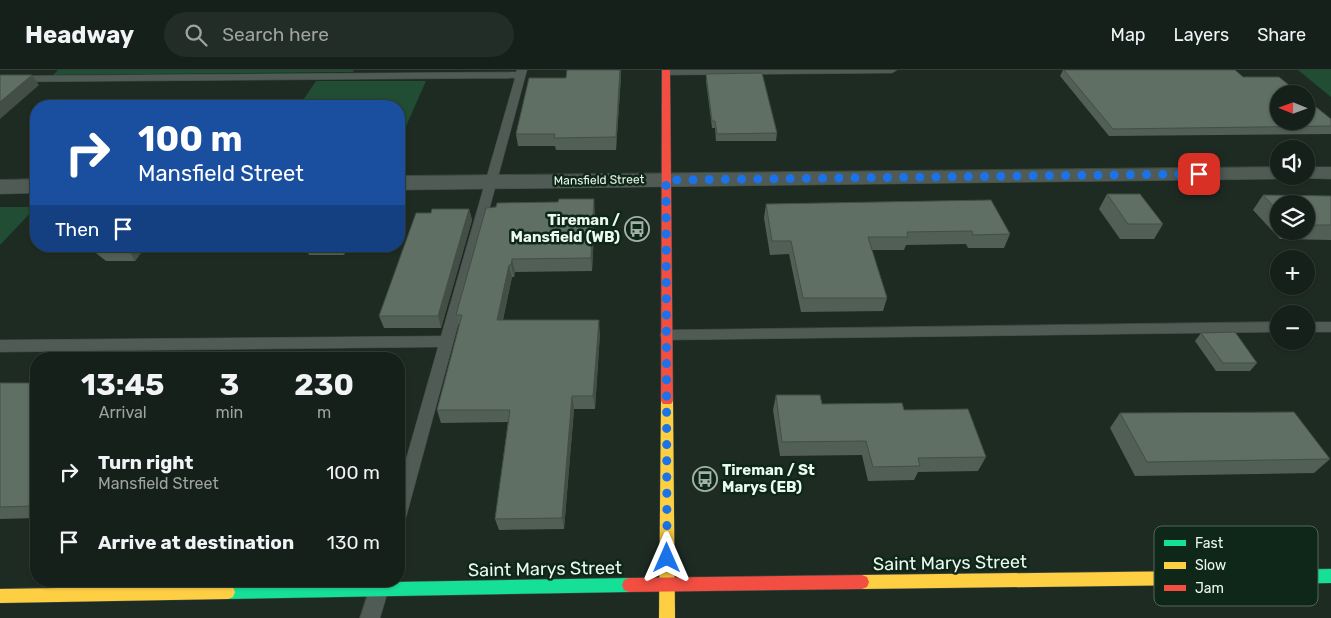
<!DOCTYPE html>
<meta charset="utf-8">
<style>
body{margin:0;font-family:Rubik,sans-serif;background:#232d27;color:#f1f3f6;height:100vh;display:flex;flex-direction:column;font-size:19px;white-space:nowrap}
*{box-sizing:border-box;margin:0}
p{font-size:16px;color:#9ea3a2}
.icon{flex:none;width:28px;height:28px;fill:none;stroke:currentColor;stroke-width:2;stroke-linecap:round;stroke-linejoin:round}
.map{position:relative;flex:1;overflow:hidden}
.drawer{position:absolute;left:30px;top:282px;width:375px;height:235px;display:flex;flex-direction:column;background:#16201a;border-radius:20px;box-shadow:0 1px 4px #0004,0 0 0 1px #353e39}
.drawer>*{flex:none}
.top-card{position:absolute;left:30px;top:30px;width:375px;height:152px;border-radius:20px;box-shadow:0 1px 4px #0004,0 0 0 1px #353e39;background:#1a4fa0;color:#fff;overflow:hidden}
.needle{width:32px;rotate:271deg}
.fabs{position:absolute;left:1270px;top:15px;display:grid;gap:10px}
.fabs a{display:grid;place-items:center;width:45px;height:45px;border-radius:50%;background:#16201a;box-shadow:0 1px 4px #0004,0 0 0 1px #353e39;font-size:25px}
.pin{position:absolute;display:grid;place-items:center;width:42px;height:42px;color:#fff;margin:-21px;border-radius:10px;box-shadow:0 2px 8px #0006}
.me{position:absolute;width:55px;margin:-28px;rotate:0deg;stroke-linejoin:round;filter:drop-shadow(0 0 4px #0008)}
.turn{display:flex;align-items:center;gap:18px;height:105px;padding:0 25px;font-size:22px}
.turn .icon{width:65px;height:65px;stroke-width:2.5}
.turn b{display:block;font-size:35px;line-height:42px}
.then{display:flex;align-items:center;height:48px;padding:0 25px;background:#0003;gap:10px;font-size:19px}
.eta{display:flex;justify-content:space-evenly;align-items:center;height:85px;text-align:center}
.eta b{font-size:30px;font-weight:700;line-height:35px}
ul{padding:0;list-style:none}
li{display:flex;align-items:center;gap:15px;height:70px;padding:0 25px}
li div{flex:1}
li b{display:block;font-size:19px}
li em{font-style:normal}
header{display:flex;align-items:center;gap:30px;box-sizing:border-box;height:70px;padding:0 25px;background:#16201a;border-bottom:1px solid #353e39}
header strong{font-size:24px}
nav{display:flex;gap:28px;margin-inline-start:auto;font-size:18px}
.search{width:350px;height:45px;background:#232d27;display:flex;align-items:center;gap:12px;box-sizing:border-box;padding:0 18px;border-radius:28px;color:#9ea3a2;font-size:19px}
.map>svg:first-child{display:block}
</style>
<header>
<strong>Headway</strong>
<div class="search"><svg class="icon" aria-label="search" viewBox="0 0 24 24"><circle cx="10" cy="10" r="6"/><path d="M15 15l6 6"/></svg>Search here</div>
<nav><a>Map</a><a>Layers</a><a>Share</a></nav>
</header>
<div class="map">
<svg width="1331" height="548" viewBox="0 0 1331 548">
<rect width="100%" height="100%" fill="#1e2b23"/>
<g fill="#204d33">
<path d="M58,0H354L353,2L53,5Z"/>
<path d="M1298,0H1331V27Z"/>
<path d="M316,11H426L399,72V36H299Z"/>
<path d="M0,137H36L0,175Z"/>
</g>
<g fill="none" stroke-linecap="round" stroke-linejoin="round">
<defs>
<g id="lane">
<path d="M517,0H527L405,451L399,453V414L438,277L0,282V270L441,266L515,8L0,12V6L516,2Z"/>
<path d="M662,0H897L892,3L666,5L663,4Z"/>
<path d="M1279,252V262L667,270L662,269L660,265L662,261L667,260Z"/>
<rect x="1306" y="252" width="25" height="10"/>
<path d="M372,511H386L389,518L380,548H360Z"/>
</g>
<g id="street">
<path d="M1279,97V106H1288L1287,108L1279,109L399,120V106Z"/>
<path d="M1306,97H1331V109L1298,108L1297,106H1306Z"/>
<path d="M36,109V123L0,124V110Z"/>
</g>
<g id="fast">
<path d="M1331,499V513L1193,515L1188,513L1186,508L1188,503L1193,501Z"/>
<path d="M629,508L634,510L636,515L634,520L629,522L228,529L223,527L221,522L223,517L228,515Z"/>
</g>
<g id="slow">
<path d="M667,326L671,328L673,331L675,548H659L661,331L663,328Z"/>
<path d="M1193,501L1198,503L1200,508L1198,513L1193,515L862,519L857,517L855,512L857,507L862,505Z"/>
<path d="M228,515L233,517L235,522L233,527L228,529L0,533V519Z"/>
</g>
<g id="jam">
<path d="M662,0H670L673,331L671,334H663L661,331Z"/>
<path d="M862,505L867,507L869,512L867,517L862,519L629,522L624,520L622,515L624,510L629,508Z"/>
</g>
</defs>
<use href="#lane" stroke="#3d4942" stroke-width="1"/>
<use href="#street" stroke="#3d4942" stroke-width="1"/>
<use href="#fast" stroke="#3d4942" stroke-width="1"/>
<use href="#slow" stroke="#3d4942" stroke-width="1"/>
<use href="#jam" stroke="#3d4942" stroke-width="1"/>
<use href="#lane" fill="#505b55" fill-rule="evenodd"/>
<use href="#street" fill="#505b55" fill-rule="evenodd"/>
<use href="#fast" fill="#16e098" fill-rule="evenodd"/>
<use href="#slow" fill="#ffcf43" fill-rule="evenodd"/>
<use href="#jam" fill="#f24e42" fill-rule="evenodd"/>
</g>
<g fill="#525f56" fill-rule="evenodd">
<path d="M1063,0H1235L1243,7L1331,49V64L1109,66L1060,6Z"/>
<path d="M706,4L777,63L776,71H716L715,58H712L706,11Z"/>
<path d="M621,6L616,80H556L555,76H518L516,64L566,8Z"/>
<path d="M1107,124L1163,154L1154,169H1120L1099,139Z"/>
<path d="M1263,125L1331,126V170L1280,169L1253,140ZM1279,134H1306V161H1279Z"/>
<path d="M766,134L1010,164L1004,178H968L966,174L906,175L904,180H872L887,228L883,241L801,242L789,184L770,185L764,148Z"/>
<path d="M496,137L595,142L592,201L515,202L514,207H512L503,250L600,263L595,339H574L564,459L499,460L495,449L508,352L441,353L437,340L459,256L456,245Z"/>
<path d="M469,139L472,150L441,258H384L379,246L431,143Z"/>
<path d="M87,176H146L135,191H106Z"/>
<path d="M348,176L344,185H309L305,177Z"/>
<path d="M1201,263L1257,293L1250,301H1216L1195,271Z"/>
<path d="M0,313H36V448L0,449Z"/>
<path d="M776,325L822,334L904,340L986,387L978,401L918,402L914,410L868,411L862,385L780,386L773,340Z"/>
<path d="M1120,343L1330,389L1314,403L1135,406L1110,358Z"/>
</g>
<g fill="#424e46">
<path d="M620,0H621V6L616,80V67Z"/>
<path d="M32,5L39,15L0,49V32Z"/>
<path d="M594,129L595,142L592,201L591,188Z"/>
<path d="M469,139L472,150L441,258L438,246Z"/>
<path d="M130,176H146L135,191L128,179Z"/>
<path d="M341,176H348L344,185L341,177Z"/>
<path d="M512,189L515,202L514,207L511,195Z"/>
<path d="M509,195L512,207L500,263L497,250Z"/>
<path d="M599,250L600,263L595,339L593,326Z"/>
<path d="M572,326L574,339L564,459L562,448Z"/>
</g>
<g fill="#5f6f64" stroke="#424e46">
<path d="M567,0H620L616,67L554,68L555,64H516L529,8H566Z"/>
<path d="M1064,0H1235L1243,7H1279L1300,24H1279V51H1306V29L1331,49V56L1113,59Z"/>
<path d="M762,3L777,63L717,64L715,51H712L706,4Z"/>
<path d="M0,5H32L0,32Z"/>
<path d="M1107,124H1140L1163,154H1128Z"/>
<path d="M1263,125L1331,126V155H1306V134H1279V142Z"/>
<path d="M559,129H594L591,188L512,189L511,195H509L497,250H599L593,326H572L562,448L495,449L510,340H437L462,245H456L486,138L496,137L497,133L558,132Z"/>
<path d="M991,130L1010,164L973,165L972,161L907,162L908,167H868L887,228H803L791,171H772L766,134Z"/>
<path d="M432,139H469L438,246H379L416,143H431Z"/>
<path d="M94,176H130L128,179H97Z"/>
<rect x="305" y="176" width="36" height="1"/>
<path d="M1235,262L1257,293H1223L1201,263Z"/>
<path d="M0,313H36V436L0,437Z"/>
<path d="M776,325H820L822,334L902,333L904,340L968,339L986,387L918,388L920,396L873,397L866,371L782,372Z"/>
<path d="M1294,342L1330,389L1147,392L1120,343Z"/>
</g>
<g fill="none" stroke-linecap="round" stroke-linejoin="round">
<path stroke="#1a73e8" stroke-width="9" stroke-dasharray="0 16.2" d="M667,488L666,110L1199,104"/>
</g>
<defs>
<symbol id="bus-ring" viewBox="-11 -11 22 22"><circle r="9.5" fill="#0f2718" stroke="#a3b1a8" stroke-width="1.5"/><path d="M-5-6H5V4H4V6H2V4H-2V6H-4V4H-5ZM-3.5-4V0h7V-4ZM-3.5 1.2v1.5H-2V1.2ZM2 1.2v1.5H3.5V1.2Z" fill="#a3b1a8"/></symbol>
</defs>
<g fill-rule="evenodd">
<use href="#bus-ring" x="623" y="145" width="28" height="28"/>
<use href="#bus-ring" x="691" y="395" width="28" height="28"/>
</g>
<g text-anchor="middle" stroke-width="5" stroke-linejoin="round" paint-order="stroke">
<g font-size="12" fill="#ebf9ef" stroke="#0f2718">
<text transform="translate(599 110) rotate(-1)" y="4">Mansfield Street</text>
</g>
<g font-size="15" font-weight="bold" fill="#ebf9ef" stroke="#0f2718" text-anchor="end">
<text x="620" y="155">Tireman /<tspan x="620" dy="17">Mansfield (WB)</tspan></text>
<text x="722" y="405" text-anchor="start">Tireman / St<tspan x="722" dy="17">Marys (EB)</tspan></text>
</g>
<g font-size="18" fill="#ebf9ef" stroke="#0f2718">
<text transform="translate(950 493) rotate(-1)" y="6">Saint Marys Street</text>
<text transform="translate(545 499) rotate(-1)" y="6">Saint Marys Street</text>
</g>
</g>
<rect x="1154" y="456" width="164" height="80" rx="8" fill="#0f2718" stroke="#516658" stroke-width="1"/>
<rect x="1164" y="470" width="22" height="6" fill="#16e098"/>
<rect x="1164" y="492" width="22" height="7" fill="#ffcf43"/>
<rect x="1164" y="515" width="22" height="6" fill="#f24e42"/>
<g font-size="14" fill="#ebf9ef">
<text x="1195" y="478">Fast</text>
<text x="1195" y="500">Slow</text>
<text x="1195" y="523">Jam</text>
</g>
</svg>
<div class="fabs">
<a><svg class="needle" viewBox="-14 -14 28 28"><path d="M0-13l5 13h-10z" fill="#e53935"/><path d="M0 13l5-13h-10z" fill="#9ea3a2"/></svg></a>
<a><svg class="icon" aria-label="sound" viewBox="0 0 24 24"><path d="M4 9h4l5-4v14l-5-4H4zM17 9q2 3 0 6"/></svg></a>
<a><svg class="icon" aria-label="layers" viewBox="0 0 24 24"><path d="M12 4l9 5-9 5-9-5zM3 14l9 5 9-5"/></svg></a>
<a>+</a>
<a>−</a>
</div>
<div class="pin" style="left:1199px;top:104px;background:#d93025"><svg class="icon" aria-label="arrive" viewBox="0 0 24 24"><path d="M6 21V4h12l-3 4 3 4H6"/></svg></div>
<svg class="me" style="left:667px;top:488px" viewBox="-20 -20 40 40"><path d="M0-17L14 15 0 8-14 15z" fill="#1a73e8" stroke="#fff" stroke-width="4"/></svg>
<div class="top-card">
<div class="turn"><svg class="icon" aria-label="right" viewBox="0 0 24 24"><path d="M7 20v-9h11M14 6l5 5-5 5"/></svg><div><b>100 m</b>Mansfield Street</div></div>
<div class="then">Then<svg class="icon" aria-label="arrive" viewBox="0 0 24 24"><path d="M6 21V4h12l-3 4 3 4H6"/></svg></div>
</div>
<section class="drawer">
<div class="eta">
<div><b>13:45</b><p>Arrival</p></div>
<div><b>3</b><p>min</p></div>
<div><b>230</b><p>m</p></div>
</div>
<ul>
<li><svg class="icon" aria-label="right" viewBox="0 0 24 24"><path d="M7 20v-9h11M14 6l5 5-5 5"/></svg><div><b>Turn right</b><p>Mansfield Street</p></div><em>100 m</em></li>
<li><svg class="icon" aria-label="arrive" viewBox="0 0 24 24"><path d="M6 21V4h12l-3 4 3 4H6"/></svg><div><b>Arrive at destination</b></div><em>130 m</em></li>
</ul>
</section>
</div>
